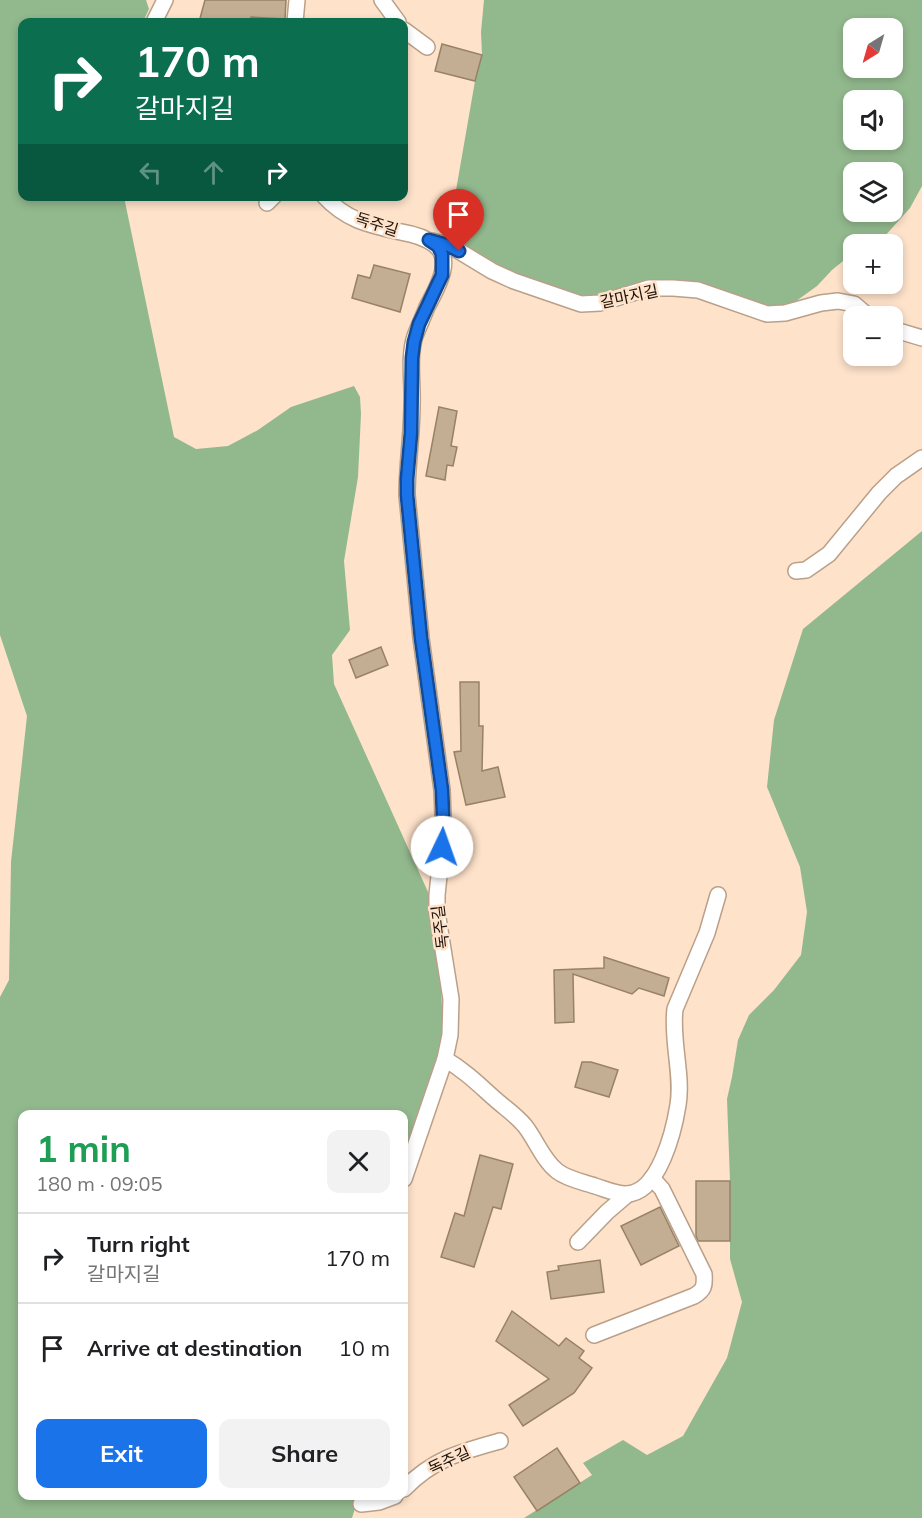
<!DOCTYPE html>
<meta charset="utf-8">
<style>
body{margin:0;font-family:Mulish,"Noto Sans KR",sans-serif;background:#f2f2f2;color:#202124;height:100vh;display:flex;flex-direction:column;font-size:22px;white-space:nowrap}
*{box-sizing:border-box;margin:0}
p{font-size:20px;color:#757577}
.icon{flex:none;width:33px;height:33px;fill:none;stroke:currentColor;stroke-width:2;stroke-linecap:round;stroke-linejoin:round}
.map{position:relative;flex:1;overflow:hidden}
.panel{position:absolute;left:18px;top:1110px;width:390px;height:390px;display:flex;flex-direction:column;background:#fff;border-radius:12px;box-shadow:0 3px 9px #0003}
.panel>*{flex:none}
.top-card{position:absolute;left:18px;top:18px;width:390px;height:183px;border-radius:12px;box-shadow:0 3px 9px #0003;background:#0b6e4f;color:#fff;overflow:hidden}
.needle{width:39px;rotate:217deg}
.controls{position:absolute;left:843px;top:18px;display:grid;gap:12px}
.controls a{display:grid;place-items:center;width:60px;height:60px;border-radius:12px;background:#fff;box-shadow:0 3px 9px #0003;font-size:30px}
.pin{position:absolute;display:grid;place-items:center;width:51px;height:51px;color:#fff;margin:-62px -26px;border-radius:50% 50% 50% 0;rotate:-45deg;box-shadow:0 0 6px #0007}
.pin .icon{rotate:45deg}
.me{position:absolute;width:66px;margin:-33px;rotate:3deg;stroke-linejoin:round;filter:drop-shadow(0 0 4px #0008)}
.turn{display:flex;align-items:center;gap:21px;height:126px;padding:0 18px;font-size:27px}
.turn .icon{width:78px;height:78px;stroke-width:2.5}
.turn b{display:block;font-size:42px;line-height:51px}
.lanes{display:flex;align-items:center;height:57px;padding:0 18px;background:#0003;justify-content:center;gap:30px;direction:ltr}
.lanes .off{opacity:.35}
.round{display:grid;place-items:center;flex:none;width:63px;height:63px;border-radius:12px;background:#f2f2f2}
.head{display:flex;align-items:center;justify-content:space-between;height:102px;padding:0 18px}
h1{font-size:36px;font-weight:700;line-height:45px;color:#1e9e55}
.action{display:flex;gap:12px;margin-top:auto;padding:12px 18px}
.action a{flex:1;height:69px;border-radius:12px;background:#1a73e8;color:#fff;font-size:24px;font-weight:700;line-height:69px;text-align:center}
.action a+a{background:#f2f2f2;color:#202124}
ul{padding:0;list-style:none}
li{display:flex;align-items:center;gap:18px;height:90px;padding:0 18px;border-top:2px solid #e0e0e0}
li div{flex:1}
li b{display:block;font-size:22px}
li em{font-style:normal}
.map>svg:first-child{display:block}
</style>
<div class="map">
<svg width="922" height="1518" viewBox="0 0 922 1518">
<rect width="100%" height="100%" fill="#fee2ca"/>
<g fill="#92b88d" fill-rule="evenodd">
<path d="M0,0H146L149,9L143,22H22V196L124,197L174,437L196,449L228,446L258,430L291,407L354,386L360,397L361,414L358,477L344,561L350,630L332,655L334,684L428,892L441,986L443,1029L435,1064L404,1158V1114H22V1496H359L352,1518H0V997L9,980L11,862L27,716L0,635Z"/>
<path d="M484,0H922V186L910,208L884,237L869,244H854L853,253L832,270L817,286L792,304L762,308L713,287L679,281L641,284L608,295L580,298L508,274L457,244L455,196L475,81L482,55L481,32ZM854,28H892V68H854ZM854,100H892V140H854ZM854,172H892V212H854Z"/>
<path d="M922,531V1518H524L592,1475L583,1463L623,1440L647,1455L683,1436L727,1358L742,1302L730,1259V1181L727,1099L732,1077L738,1040L749,1015L774,990L801,955L807,912L800,867L767,787L774,720L803,629Z"/>
</g>
<g fill="#c3ad93" stroke="#978268" stroke-width="1.5">
<path d="M205,0H286L285,19L251,17L250,22H199Z"/>
<path d="M442,44L482,55L475,81L435,71Z"/>
<path d="M374,265L410,274L400,312L352,298L358,275L370,278Z"/>
<path d="M439,407L457,411L451,446L457,447L453,466L447,465L445,480L426,476Z"/>
<path d="M381,647L388,665L356,678L349,660Z"/>
<path d="M460,682H479V726H483L482,771L498,767L505,797L466,805L454,752L461,751Z"/>
<path d="M604,957L669,978L664,996L639,988L632,994L573,974L574,1022L555,1023L554,970L604,968Z"/>
<path d="M582,1062H591L618,1070L609,1097L575,1087Z"/>
<path d="M480,1155L513,1164L501,1209L493,1207L474,1267L441,1257L455,1213L464,1216Z"/>
<path d="M696,1181H730V1241H698L696,1236Z"/>
<path d="M660,1207L679,1246L641,1265L621,1226Z"/>
<path d="M600,1260L604,1292L551,1299L547,1272L559,1270L558,1266Z"/>
<path d="M512,1311L559,1346L566,1338L584,1351L579,1358L592,1368L574,1393L523,1426L509,1405L549,1379L496,1341Z"/>
<path d="M557,1448L580,1483L537,1511L514,1477Z"/>
</g>
<g fill="none" stroke-linecap="round" stroke-linejoin="round">
<defs>
<g id="service">
<path d="M382,0L398,22"/>
<path d="M154,22L165,0"/>
<path d="M295,22L297,0"/>
<path d="M404,30L427,47"/>
<path d="M324,196C347,221 370,225 401,232C413,234 425,237 435,245C455,260 435,291 427,307C423,317 419,326 415,336C408,358 413,382 412,404C412,435 407,465 407,495L421,638L442,790L443,815L442,847L437,895V912L451,999L450,1035L445,1059L404,1179"/>
<path d="M267,203L274,196"/>
<path d="M432,241L447,245L459,251L492,271L514,281L581,304L600,303L649,288H673L698,290L767,314L785,313L821,303L838,301L854,304L868,316"/>
<path d="M892,329L922,338"/>
<path d="M796,571L806,570L829,554L879,493L896,476L922,458"/>
<path d="M445,1059C465,1071 477,1083 495,1099C505,1108 516,1115 525,1126C536,1140 543,1160 557,1171C567,1179 583,1182 595,1186C605,1189 615,1194 626,1194C659,1194 674,1130 678,1105C683,1075 671,1040 675,1009L707,933L718,895"/>
<path d="M578,1242L607,1212L628,1194"/>
<path d="M594,1335L694,1296C704,1290 705,1286 704,1274L662,1189L652,1178"/>
<path d="M404,1489C433,1459 460,1452 500,1441"/>
<path d="M361,1504L379,1502L395,1496"/>
</g>
</defs>
<use href="#service" stroke="#baa089" stroke-width="18"/>
<use href="#service" stroke="#fff" stroke-width="15"/>
</g>
<g fill="none" stroke-linecap="round" stroke-linejoin="round">
<defs>
<path id="route" d="M442,847L443,815L442,790L421,638L407,495V479L411,433L412,358L414,342L419,324L442,275V254L438,246L429,240L447,245L459,251"/>
</defs>
<use href="#route" stroke="#114b97" stroke-width="15"/>
<use href="#route" stroke="#1a73e8" stroke-width="10"/>
</g>
<g text-anchor="middle" stroke-width="5" stroke-linejoin="round" paint-order="stroke">
<g font-size="16" fill="#1c120a" stroke="#fee2ca">
<text transform="translate(377 224) rotate(17)" y="6">독주길</text>
<text transform="translate(629 296) rotate(-12)" y="6">갈마지길</text>
<text transform="translate(440 927) rotate(-97)" y="6">독주길</text>
<text transform="translate(449 1460) rotate(-25)" y="6">독주길</text>
</g>
</g>
</svg>
<div class="controls">
<a><svg class="needle" viewBox="-14 -14 28 28"><path d="M0-13l5 13h-10z" fill="#e53935"/><path d="M0 13l5-13h-10z" fill="#757577"/></svg></a>
<a><svg class="icon" aria-label="sound" viewBox="0 0 24 24"><path d="M4 9h4l5-4v14l-5-4H4zM17 9q2 3 0 6"/></svg></a>
<a><svg class="icon" aria-label="layers" viewBox="0 0 24 24"><path d="M12 4l9 5-9 5-9-5zM3 14l9 5 9-5"/></svg></a>
<a>+</a>
<a>−</a>
</div>
<div class="pin" style="left:459px;top:251px;background:#d93025"><svg class="icon" aria-label="arrive" viewBox="0 0 24 24"><path d="M6 21V4h12l-3 4 3 4H6"/></svg></div>
<svg class="me" style="left:442px;top:847px" viewBox="-20 -20 40 40"><circle r="19" fill="#fff"/><path d="M0-13L10 11 0 6-10 11z" fill="#1a73e8"/></svg>
<div class="top-card">
<div class="turn"><svg class="icon" aria-label="right" viewBox="0 0 24 24"><path d="M7 20v-9h11M14 6l5 5-5 5"/></svg><div><b>170 m</b>갈마지길</div></div>
<div class="lanes"><svg class="icon off" aria-label="left" viewBox="0 0 24 24"><path d="M17 20v-9H6M10 6l-5 5 5 5"/></svg><svg class="icon off" aria-label="ahead" viewBox="0 0 24 24"><path d="M12 20V5M6 11l6-6 6 6"/></svg><svg class="icon" aria-label="right" viewBox="0 0 24 24"><path d="M7 20v-9h11M14 6l5 5-5 5"/></svg></div>
</div>
<section class="panel">
<div class="head"><div><h1>1 min</h1><p>180 m · 09:05</p></div><a class="round"><svg class="icon" aria-label="close" viewBox="0 0 24 24"><path d="M6 6l12 12M18 6L6 18"/></svg></a></div>
<ul>
<li><svg class="icon" aria-label="right" viewBox="0 0 24 24"><path d="M7 20v-9h11M14 6l5 5-5 5"/></svg><div><b>Turn right</b><p>갈마지길</p></div><em>170 m</em></li>
<li><svg class="icon" aria-label="arrive" viewBox="0 0 24 24"><path d="M6 21V4h12l-3 4 3 4H6"/></svg><div><b>Arrive at destination</b></div><em>10 m</em></li>
</ul>
<div class="action"><a>Exit</a><a>Share</a></div>
</section>
</div>
